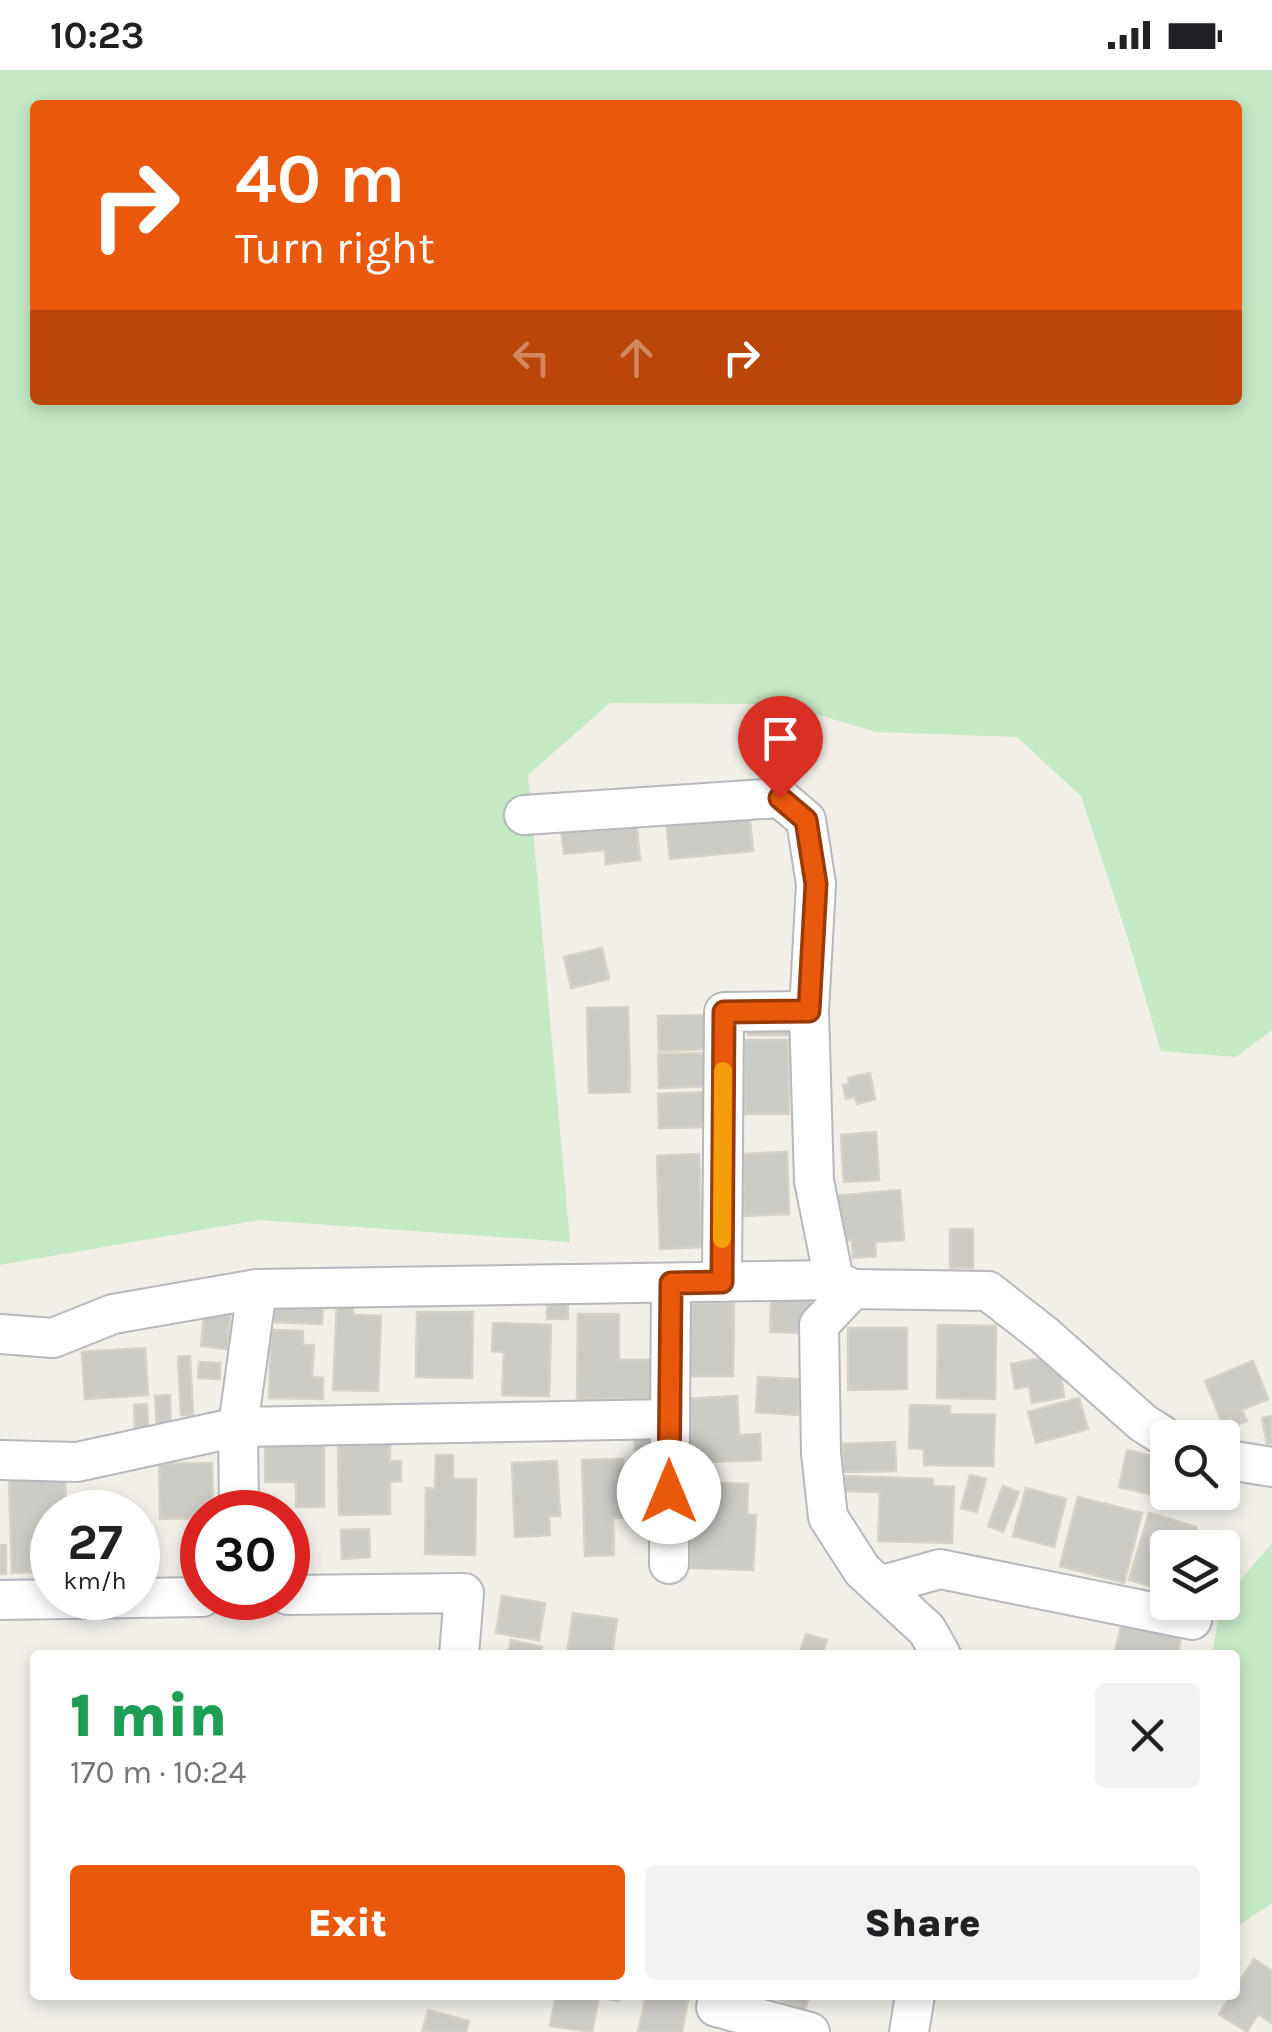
<!DOCTYPE html>
<meta charset="utf-8">
<style>
body{margin:0;font-family:Karla,sans-serif;background:#f2f2f2;color:#202124;height:100vh;display:flex;flex-direction:column;font-size:38px;white-space:nowrap}
*{box-sizing:border-box;margin:0}
p{font-size:32px;color:#757577}
.icon{flex:none;width:55px;height:55px;fill:none;stroke:currentColor;stroke-width:2;stroke-linecap:round;stroke-linejoin:round}
.map{position:relative;flex:1;overflow:hidden}
.drawer{position:absolute;left:30px;top:1580px;width:1210px;height:350px;display:flex;flex-direction:column;background:#fff;border-radius:10px;box-shadow:0 5px 15px #0003}
.drawer>*{flex:none}
.banner{position:absolute;left:30px;top:30px;width:1212px;height:305px;border-radius:10px;box-shadow:0 5px 15px #0003;background:#ea580c;color:#fff;overflow:hidden}
.tools{position:absolute;left:1150px;top:1350px;display:grid;gap:20px}
.tools a{display:grid;place-items:center;width:90px;height:90px;border-radius:10px;background:#fff;box-shadow:0 5px 15px #0003;font-size:50px}
.speed{position:absolute;left:30px;top:1420px;display:flex;gap:20px;font-size:50px;font-weight:700;text-align:center}
.speed>*{display:grid;place-content:center;width:130px;height:130px;border-radius:50%;background:#fff;box-shadow:0 5px 15px #0003;line-height:1}
.speed small{font-size:25px;font-weight:400}
.speed .limit{border:15px solid #d22;background:#fff;color:#111}
.pin{position:absolute;display:grid;place-items:center;width:85px;height:85px;color:#fff;margin:-102px -42px;border-radius:50% 50% 50% 0;rotate:-45deg;box-shadow:0 0 10px #0007}
.pin .icon{rotate:45deg}
.me{position:absolute;width:110px;margin:-55px;rotate:0deg;stroke-linejoin:round;filter:drop-shadow(0 0 8px #0008)}
.turn{display:flex;align-items:center;gap:35px;height:210px;padding:0 40px;font-size:45px}
.turn .icon{width:130px;height:130px;stroke-width:2.5}
.turn b{display:block;font-size:70px;line-height:85px}
.lanes{display:flex;align-items:center;height:95px;padding:0 40px;background:#0003;justify-content:center;gap:50px;direction:ltr}
.lanes .off{opacity:.35}
.round{display:grid;place-items:center;flex:none;width:105px;height:105px;border-radius:10px;background:#f2f2f2}
.head{display:flex;align-items:center;justify-content:space-between;height:170px;padding:0 40px}
h1{font-size:60px;font-weight:800;line-height:75px;color:#1e9e55}
.button{display:flex;gap:20px;margin-top:auto;padding:20px 40px}
.button a{flex:1;height:115px;border-radius:10px;background:#ea580c;color:#fff;font-size:40px;font-weight:800;line-height:115px;text-align:center}
.button a+a{background:#f2f2f2;color:#202124}
.status{display:flex;justify-content:space-between;align-items:center;height:70px;padding:0 50px;background:#fff;direction:ltr}
.status svg{height:28px;fill:currentColor}
.map>svg:first-child{display:block}
</style>
<div class="status"><b>10:23</b><svg viewBox="0 0 49 12"><path d="M0 12V9h3v3zM5 12V6h3v6zM10 12V3h3v9zM15 12V0h3v12zM26 1h20v11H26zM47 4h2v5h-2z"/></svg></div>
<div class="map">
<svg width="1272" height="1962" viewBox="0 0 1272 1962">
<rect width="100%" height="100%" fill="#f1efe8"/>
<g fill="#c5e8c5" fill-rule="evenodd">
<path d="M0,0H1272V960L1236,987L1161,981L1128,869L1081,726L1017,667L876,662L782,634L610,633L528,705L570,1172L259,1150L0,1195ZM35,35H1238V330H35Z"/>
<path d="M1272,1473V1833L1235,1858V1585H1212L1221,1533Z"/>
</g>
<g fill="#cccac5" stroke="#d6d1c6" stroke-width="2.5">
<path d="M749,741L753,781L670,789L666,750Z"/>
<path d="M636,750L640,790L606,794L605,780L564,784L561,758Z"/>
<path d="M602,878L609,909L571,918L564,887Z"/>
<path d="M628,937L630,1022L589,1023L587,938Z"/>
<path d="M710,945L711,979L659,981L658,946Z"/>
<path d="M793,948V965H748L747,949Z"/>
<path d="M744,970H788L789,1044H745Z"/>
<path d="M710,983L711,1016L659,1018L658,984Z"/>
<path d="M870,1003L875,1029L857,1034L855,1027L846,1029L843,1015L849,1014L848,1008Z"/>
<path d="M711,1022L712,1057L659,1058L658,1024Z"/>
<path d="M876,1062L879,1110L844,1112L841,1065Z"/>
<path d="M787,1082L789,1144L744,1146L742,1084Z"/>
<path d="M699,1084L702,1177L660,1179L657,1086Z"/>
<path d="M900,1120L904,1170L875,1172L876,1186L853,1188L852,1170L839,1171L835,1126Z"/>
<rect x="950" y="1159" width="23" height="39"/>
<path d="M771,1226H812V1263L770,1262Z"/>
<rect x="547" y="1227" width="21" height="22"/>
<path d="M274,1229L323,1232L322,1254L273,1252Z"/>
<path d="M337,1233L353,1234V1245L381,1246L378,1321L333,1320Z"/>
<path d="M684,1233H734L733,1306H683Z"/>
<path d="M205,1235L231,1238L227,1279L201,1276Z"/>
<path d="M417,1242H473L472,1308L416,1307Z"/>
<path d="M578,1244H619V1290H655V1329H577Z"/>
<path d="M493,1253L551,1255L549,1326L502,1325L504,1282L492,1281Z"/>
<path d="M938,1255L996,1256L995,1329L937,1328Z"/>
<path d="M848,1258H907V1319L848,1320Z"/>
<path d="M271,1260L303,1261V1275H314L312,1307L323,1308V1329L269,1328Z"/>
<path d="M145,1278L148,1325L85,1329L82,1282Z"/>
<path d="M190,1286L193,1345H181L178,1287Z"/>
<path d="M1041,1288L1061,1305L1064,1327L1032,1333L1029,1316L1015,1319L1011,1294Z"/>
<path d="M1253,1291L1268,1329L1242,1340L1247,1351L1235,1356L1231,1348L1223,1355L1205,1311Z"/>
<path d="M199,1292L220,1293V1309L198,1308Z"/>
<path d="M758,1307L800,1309L798,1345L756,1342Z"/>
<path d="M170,1325L171,1356L157,1357L155,1326Z"/>
<path d="M737,1326L739,1365L760,1364L761,1390L684,1393L681,1329Z"/>
<path d="M1079,1328L1088,1359L1036,1373L1028,1342Z"/>
<path d="M147,1334L148,1358H135L134,1335Z"/>
<path d="M910,1335L950,1336V1344L995,1345L993,1396L924,1395V1379L909,1378Z"/>
<path d="M1272,1346V1373L1267,1374L1262,1348Z"/>
<path d="M390,1359V1391H401V1411L390,1412V1444L339,1445L338,1374H359L360,1360Z"/>
<path d="M656,1363L658,1383L636,1386L634,1366Z"/>
<path d="M265,1369H324V1437H296V1412H265Z"/>
<path d="M895,1372L896,1401L842,1402V1374Z"/>
<path d="M1127,1380L1159,1388L1150,1424L1119,1417Z"/>
<path d="M436,1385H453V1409H476L475,1485L425,1484L426,1418L435,1419Z"/>
<path d="M623,1389V1409H637L639,1447L613,1448L614,1485L585,1486L582,1390Z"/>
<path d="M557,1391L560,1446H549L550,1465L515,1467L512,1393Z"/>
<path d="M212,1393L213,1442H202V1448L160,1449L159,1394Z"/>
<path d="M970,1405L986,1409L977,1442L961,1438Z"/>
<path d="M844,1406L933,1409V1416L954,1417L952,1473L878,1471L880,1422L844,1421Z"/>
<path d="M65,1407L66,1442L46,1445V1470L30,1471L31,1502L12,1503L9,1409Z"/>
<path d="M712,1413L748,1414L747,1444L756,1445L753,1500L690,1498L693,1434L711,1435Z"/>
<path d="M1003,1416L1019,1422L1003,1462L988,1456Z"/>
<path d="M1026,1418L1066,1429L1054,1477L1013,1466Z"/>
<path d="M1078,1427L1142,1443L1124,1513L1060,1496Z"/>
<path d="M1149,1443L1197,1457L1191,1478H1168V1521L1129,1510Z"/>
<path d="M369,1459L370,1487L342,1489L341,1460Z"/>
<rect x="0" y="1475" width="6" height="29"/>
<path d="M502,1526L545,1533L539,1570L496,1563Z"/>
<path d="M573,1543L617,1549L612,1585H567Z"/>
<path d="M1123,1549L1182,1564L1177,1585H1114Z"/>
<path d="M806,1564L827,1570L822,1585H799Z"/>
<path d="M511,1570L542,1577L540,1585H508Z"/>
<path d="M1254,1889L1272,1901V1953L1258,1944L1247,1962L1219,1944L1231,1925H1235V1918Z"/>
<path d="M556,1925H621L619,1931L599,1927L592,1962L550,1956Z"/>
<path d="M646,1925H689L682,1962H638Z"/>
<path d="M766,1925H810L805,1939Z"/>
<path d="M428,1940L469,1951L466,1962H422Z"/>
</g>
<g fill="none" stroke-linecap="round" stroke-linejoin="round">
<defs>
<g id="street">
<path d="M524,745L780,728L806,750L816,814L809,941L814,1111L834,1210"/>
<path d="M722,1212L724,942L809,941"/>
<path d="M0,1264L53,1268L113,1244L257,1219L834,1210L853,1219"/>
<path d="M1222,1389L1272,1397"/>
<path d="M0,1390L77,1392L238,1357L670,1349"/>
<path d="M239,1442L238,1357L257,1219"/>
<path d="M669,1494L671,1213"/>
<path d="M879,1516L940,1499L1192,1550"/>
<path d="M288,1525L464,1523L459,1585"/>
<path d="M0,1530L202,1527"/>
<path d="M941,1585L927,1560L862,1500L828,1447L821,1383L819,1255L853,1219L988,1221L1043,1264L1143,1353L1168,1369"/>
<path d="M716,1937L810,1962"/>
<path d="M909,1962L915,1925"/>
</g>
</defs>
<use href="#street" stroke="#b5b8bc" stroke-width="42"/>
<use href="#street" stroke="#fff" stroke-width="38"/>
</g>
<g fill="none" stroke-linecap="round" stroke-linejoin="round">
<defs>
<path id="route" d="M669,1422L671,1213L722,1212L724,942L809,941L816,814L806,750L780,728"/>
</defs>
<use href="#route" stroke="#983908" stroke-width="25"/>
<use href="#route" stroke="#ea580c" stroke-width="18"/>
<path stroke="#f59e0b" stroke-width="18" d="M722,1169L723,1001"/>
</g>
</svg>
<div class="tools">
<a><svg class="icon" aria-label="search" viewBox="0 0 24 24"><circle cx="10" cy="10" r="6"/><path d="M15 15l6 6"/></svg></a>
<a><svg class="icon" aria-label="layers" viewBox="0 0 24 24"><path d="M12 4l9 5-9 5-9-5zM3 14l9 5 9-5"/></svg></a>
</div>
<div class="speed"><div>27<small>km/h</small></div><div class="limit">30</div></div>
<div class="pin" style="left:780px;top:728px;background:#d93025"><svg class="icon" aria-label="arrive" viewBox="0 0 24 24"><path d="M6 21V4h12l-3 4 3 4H6"/></svg></div>
<svg class="me" style="left:669px;top:1422px" viewBox="-20 -20 40 40"><circle r="19" fill="#fff"/><path d="M0-13L10 11 0 6-10 11z" fill="#ea580c"/></svg>
<div class="banner">
<div class="turn"><svg class="icon" aria-label="right" viewBox="0 0 24 24"><path d="M7 20v-9h11M14 6l5 5-5 5"/></svg><div><b>40 m</b>Turn right</div></div>
<div class="lanes"><svg class="icon off" aria-label="left" viewBox="0 0 24 24"><path d="M17 20v-9H6M10 6l-5 5 5 5"/></svg><svg class="icon off" aria-label="ahead" viewBox="0 0 24 24"><path d="M12 20V5M6 11l6-6 6 6"/></svg><svg class="icon" aria-label="right" viewBox="0 0 24 24"><path d="M7 20v-9h11M14 6l5 5-5 5"/></svg></div>
</div>
<section class="drawer">
<div class="head"><div><h1>1 min</h1><p>170 m · 10:24</p></div><a class="round"><svg class="icon" aria-label="close" viewBox="0 0 24 24"><path d="M6 6l12 12M18 6L6 18"/></svg></a></div>
<div class="button"><a>Exit</a><a>Share</a></div>
</section>
</div>
